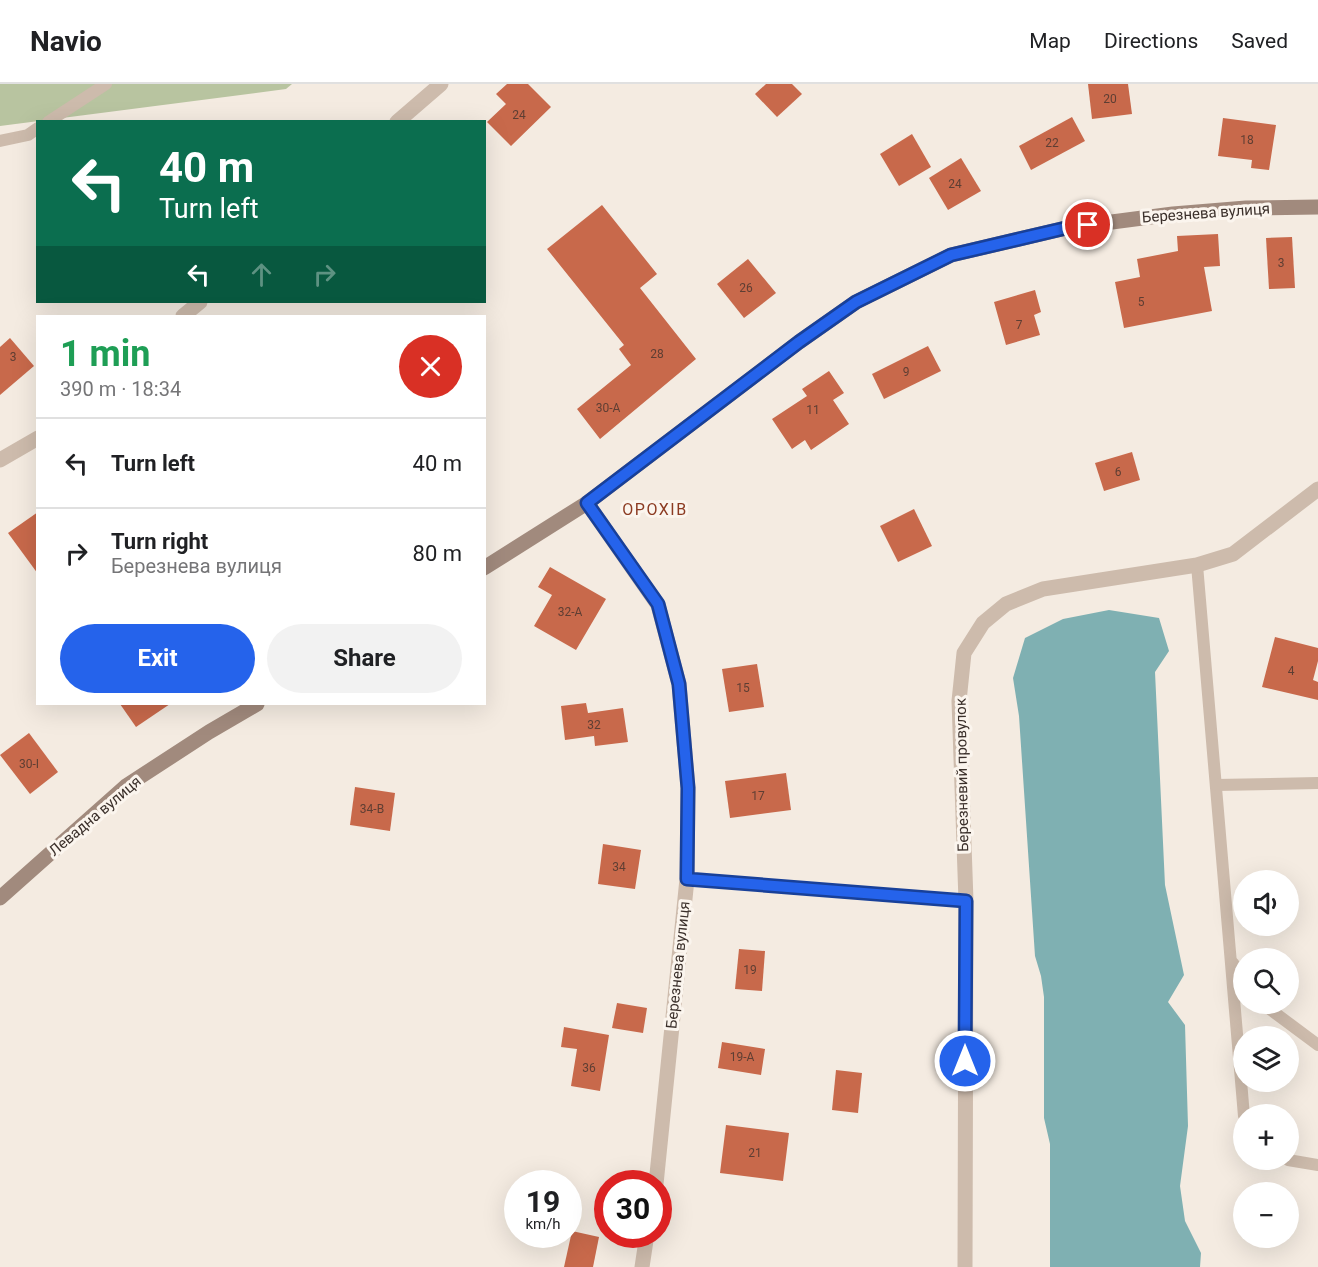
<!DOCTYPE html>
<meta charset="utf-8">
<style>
body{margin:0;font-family:Roboto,sans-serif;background:#f2f2f2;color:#202124;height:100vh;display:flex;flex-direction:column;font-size:22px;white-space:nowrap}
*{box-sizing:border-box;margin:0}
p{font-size:20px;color:#757577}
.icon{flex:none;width:33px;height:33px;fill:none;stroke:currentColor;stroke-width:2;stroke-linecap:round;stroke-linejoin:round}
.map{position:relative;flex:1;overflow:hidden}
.sheet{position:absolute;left:36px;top:231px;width:450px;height:390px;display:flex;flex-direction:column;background:#fff;border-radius:0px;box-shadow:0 6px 24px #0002}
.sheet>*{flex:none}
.banner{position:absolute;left:36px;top:36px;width:450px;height:183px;border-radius:0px;box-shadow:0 6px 24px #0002;background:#0b6e4f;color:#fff;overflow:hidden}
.tools{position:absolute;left:1233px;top:786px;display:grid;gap:12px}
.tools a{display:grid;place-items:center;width:66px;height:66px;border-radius:50%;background:#fff;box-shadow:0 6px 24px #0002;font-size:30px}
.speed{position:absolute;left:504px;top:1086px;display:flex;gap:12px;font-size:30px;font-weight:700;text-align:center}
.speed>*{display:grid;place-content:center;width:78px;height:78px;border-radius:50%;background:#fff;box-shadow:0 6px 24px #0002;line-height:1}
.speed small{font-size:15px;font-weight:400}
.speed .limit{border:9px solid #d22;background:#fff;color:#111}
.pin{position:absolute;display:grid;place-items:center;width:51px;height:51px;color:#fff;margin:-26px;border:3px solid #fff;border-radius:50%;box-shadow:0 2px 6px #0007}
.me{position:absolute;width:66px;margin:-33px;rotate:0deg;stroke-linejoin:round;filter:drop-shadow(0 0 4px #0008)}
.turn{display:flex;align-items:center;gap:21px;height:126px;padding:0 24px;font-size:27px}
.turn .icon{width:78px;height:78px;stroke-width:2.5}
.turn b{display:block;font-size:42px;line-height:51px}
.lanes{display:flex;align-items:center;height:57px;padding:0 24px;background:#0003;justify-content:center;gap:30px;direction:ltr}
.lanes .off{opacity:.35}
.round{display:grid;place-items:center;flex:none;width:63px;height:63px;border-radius:32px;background:#f2f2f2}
.head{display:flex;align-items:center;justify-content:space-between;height:102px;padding:0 24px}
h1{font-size:36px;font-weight:700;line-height:45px;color:#1e9e55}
.cta{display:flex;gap:12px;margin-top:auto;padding:12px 24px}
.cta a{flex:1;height:69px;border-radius:36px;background:#2563eb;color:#fff;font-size:24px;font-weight:700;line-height:69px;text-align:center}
.cta a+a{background:#f2f2f2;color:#202124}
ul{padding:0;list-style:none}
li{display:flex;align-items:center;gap:18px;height:90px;padding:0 24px;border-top:2px solid #e0e0e0}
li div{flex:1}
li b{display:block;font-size:22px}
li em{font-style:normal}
header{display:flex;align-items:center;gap:36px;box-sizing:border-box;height:84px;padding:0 30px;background:#fff;border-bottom:2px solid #e0e0e0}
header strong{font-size:28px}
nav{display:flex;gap:33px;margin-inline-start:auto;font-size:21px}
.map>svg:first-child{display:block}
</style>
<header>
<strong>Navio</strong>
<nav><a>Map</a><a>Directions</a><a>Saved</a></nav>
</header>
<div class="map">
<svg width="1318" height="1183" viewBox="0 0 1318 1183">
<rect width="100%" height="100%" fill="#f4ebe1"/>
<path fill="#b8c4a0" d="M0,0H292L286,5L0,42Z"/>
<path fill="#7fb0b2" d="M1109,526L1159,534L1169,567L1155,588L1165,801L1184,891L1168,918L1185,941L1188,1042L1180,1102L1185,1137L1201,1169L1200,1183H1050V1060L1044,1034V913L1041,892L1035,872L1019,632L1013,594L1025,554L1063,535Z"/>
<g fill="#c8694b">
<path d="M507,0H528L551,23L511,62L487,38L506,20L496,10Z"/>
<path d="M766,0H792L802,10L777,33L755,10Z"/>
<path d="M1088,0H1128L1132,30L1092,35Z"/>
<path d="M1072,33L1085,57L1031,86L1019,62Z"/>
<path d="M1223,34L1276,41L1269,86L1251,84L1252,76L1218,72Z"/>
<path d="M912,50L931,83L899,102L880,70Z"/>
<path d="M961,74L981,107L948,126L929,94Z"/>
<path d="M602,121L657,190L640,204L696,275L600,355L577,325L631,281L619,265L624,261L547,165Z"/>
<path d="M1218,150L1220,182L1204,183L1212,227L1124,244L1115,198L1140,193L1137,175L1178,167L1177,152Z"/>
<path d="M1292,153L1295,204L1269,205L1266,154Z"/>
<path d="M748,175L776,209L744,234L717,200Z"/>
<path d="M1035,206L1041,228L1034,231L1040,251L1006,261L994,218Z"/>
<path d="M10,254L34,282L0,311V263Z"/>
<path d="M928,262L941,287L884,315L872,290Z"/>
<path d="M829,287L844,309L833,316L849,340L811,366L805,356L792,365L772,335L807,312L802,305Z"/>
<path d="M1132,368L1140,396L1104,407L1095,379Z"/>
<path d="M914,425L932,462L898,478L880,442Z"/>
<path d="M38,428V490L8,449Z"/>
<path d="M550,483L606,515L576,566L534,542L552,511L538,503Z"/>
<path d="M1275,553L1318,564V577L1313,596L1318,598V616L1262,603Z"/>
<path d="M757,580L764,623L729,628L722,585Z"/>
<path d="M586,619L588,629L623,624L628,658L595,662L594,652L565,656L561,622Z"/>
<path d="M120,620H170L136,643Z"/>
<path d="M29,649L58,688L30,710L0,671Z"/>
<path d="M786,689L791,726L730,734L725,697Z"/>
<path d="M355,703L395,709L390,747L350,741Z"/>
<path d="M603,760L641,766L635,805L598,800Z"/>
<path d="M739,865L765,867L762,907L735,905Z"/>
<path d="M617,919L647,924L643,949L612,944Z"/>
<path d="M564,943L609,951L600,1007L571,1002L577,965L561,963Z"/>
<path d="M722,958L765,965L761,991L718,984Z"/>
<path d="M836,986L862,989L858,1029L832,1026Z"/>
<path d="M726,1041L789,1049L783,1097L720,1089Z"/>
<path d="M572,1147L599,1153L593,1183H564Z"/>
</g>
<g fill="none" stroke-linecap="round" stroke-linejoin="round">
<g stroke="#cdbbac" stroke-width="12">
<path d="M48,38L106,0"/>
<path d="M0,57L28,51L38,44"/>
<path d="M1197,481L1244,1032"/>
<path d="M1216,701L1318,699"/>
<path d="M687,795L966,817"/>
<path d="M1233,879L1244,897"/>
<path d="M1263,920L1318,961"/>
<path d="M1288,1076L1318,1081"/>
</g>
<g stroke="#cdbbac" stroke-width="15">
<path d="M397,38L441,0"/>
<path d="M183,232L200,218"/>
<path d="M0,376L38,354"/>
<path d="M587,419L658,521L679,600L688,704L687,795L656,1100"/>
<path d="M642,1183L647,1150"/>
<path d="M965,1183L966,817L959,617L964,569L983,539L1006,520L1043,505L1197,481L1233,470L1318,405"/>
</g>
<g stroke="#a18a7d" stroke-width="15">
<path d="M484,484L587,419L799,258L856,218L951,171L1066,144L1173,130L1246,124L1318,123"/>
<path d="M0,814L126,702L209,648L257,620"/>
</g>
</g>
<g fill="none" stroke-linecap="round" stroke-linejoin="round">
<defs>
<path id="route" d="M965,977L966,817L687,795L688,704L679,600L658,520L587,419L799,258L856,218L951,171L1066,144L1088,141"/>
</defs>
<use href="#route" stroke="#184099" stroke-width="15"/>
<use href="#route" stroke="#2563eb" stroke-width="10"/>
</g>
<g text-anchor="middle" stroke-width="6" stroke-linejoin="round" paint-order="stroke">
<g font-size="12" fill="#5e3e33">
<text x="1110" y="19">20</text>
<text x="519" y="35">24</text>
<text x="1247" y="60">18</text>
<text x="1052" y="63">22</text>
<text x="955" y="104">24</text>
<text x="1281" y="183">3</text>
<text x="746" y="208">26</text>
<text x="1141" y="222">5</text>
<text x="1019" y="245">7</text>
<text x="657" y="274">28</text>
<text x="13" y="277">3</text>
<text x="906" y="292">9</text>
<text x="608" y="328">30-А</text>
<text x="813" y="330">11</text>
<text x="1118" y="392">6</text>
<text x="570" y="532">32-А</text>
<text x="1291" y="591">4</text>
<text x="743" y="608">15</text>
<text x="594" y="645">32</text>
<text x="29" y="684">30-І</text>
<text x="758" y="716">17</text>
<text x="372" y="729">34-В</text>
<text x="619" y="787">34</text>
<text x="750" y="890">19</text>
<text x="742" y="977">19-А</text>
<text x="589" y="988">36</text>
<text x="755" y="1073">21</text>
</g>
<g font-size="15" fill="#3b302b" stroke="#fbf5ee">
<text transform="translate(1206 129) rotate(-4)" y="5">Березнева вулиця</text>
<text transform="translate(962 691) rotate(-91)" y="5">Березневий провулок</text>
<text transform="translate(95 732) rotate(-40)" y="5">Левадна вулиця</text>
<text transform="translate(678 881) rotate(-84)" y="5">Березнева вулиця</text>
</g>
<g font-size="16" letter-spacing="1.5" fill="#8c3b22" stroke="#fbf5ee">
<text x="655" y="431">ОРОХІВ</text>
</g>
</g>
</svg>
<div class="tools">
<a><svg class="icon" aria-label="sound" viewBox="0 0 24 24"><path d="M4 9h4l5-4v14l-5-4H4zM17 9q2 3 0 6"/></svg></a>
<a><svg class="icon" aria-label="search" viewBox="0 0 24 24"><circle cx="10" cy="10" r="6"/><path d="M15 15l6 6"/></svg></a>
<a><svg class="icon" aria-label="layers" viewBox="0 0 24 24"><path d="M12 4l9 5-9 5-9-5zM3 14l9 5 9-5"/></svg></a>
<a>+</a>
<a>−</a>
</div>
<div class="speed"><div>19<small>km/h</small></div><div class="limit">30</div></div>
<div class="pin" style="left:1088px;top:141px;background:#d93025"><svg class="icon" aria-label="arrive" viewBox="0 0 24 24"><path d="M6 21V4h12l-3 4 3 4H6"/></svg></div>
<svg class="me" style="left:965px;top:977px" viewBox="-20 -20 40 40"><circle r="17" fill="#2563eb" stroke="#fff" stroke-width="3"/><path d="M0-11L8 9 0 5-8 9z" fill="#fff"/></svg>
<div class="banner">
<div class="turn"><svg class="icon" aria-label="left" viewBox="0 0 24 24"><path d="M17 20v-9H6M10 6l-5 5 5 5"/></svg><div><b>40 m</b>Turn left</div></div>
<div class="lanes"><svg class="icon" aria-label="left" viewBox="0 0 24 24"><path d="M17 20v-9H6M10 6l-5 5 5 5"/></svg><svg class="icon off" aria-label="ahead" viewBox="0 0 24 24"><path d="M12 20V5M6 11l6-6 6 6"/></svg><svg class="icon off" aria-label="right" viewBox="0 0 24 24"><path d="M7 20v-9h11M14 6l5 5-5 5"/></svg></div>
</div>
<section class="sheet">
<div class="head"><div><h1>1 min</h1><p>390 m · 18:34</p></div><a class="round" style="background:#d93025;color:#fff"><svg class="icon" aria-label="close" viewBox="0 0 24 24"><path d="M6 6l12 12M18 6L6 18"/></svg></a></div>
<ul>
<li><svg class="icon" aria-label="left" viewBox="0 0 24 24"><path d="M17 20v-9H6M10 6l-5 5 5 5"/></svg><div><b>Turn left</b></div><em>40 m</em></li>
<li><svg class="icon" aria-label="right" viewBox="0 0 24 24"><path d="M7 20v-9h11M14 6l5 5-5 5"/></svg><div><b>Turn right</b><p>Березнева вулиця</p></div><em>80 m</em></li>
</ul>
<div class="cta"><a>Exit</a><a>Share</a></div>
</section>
</div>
